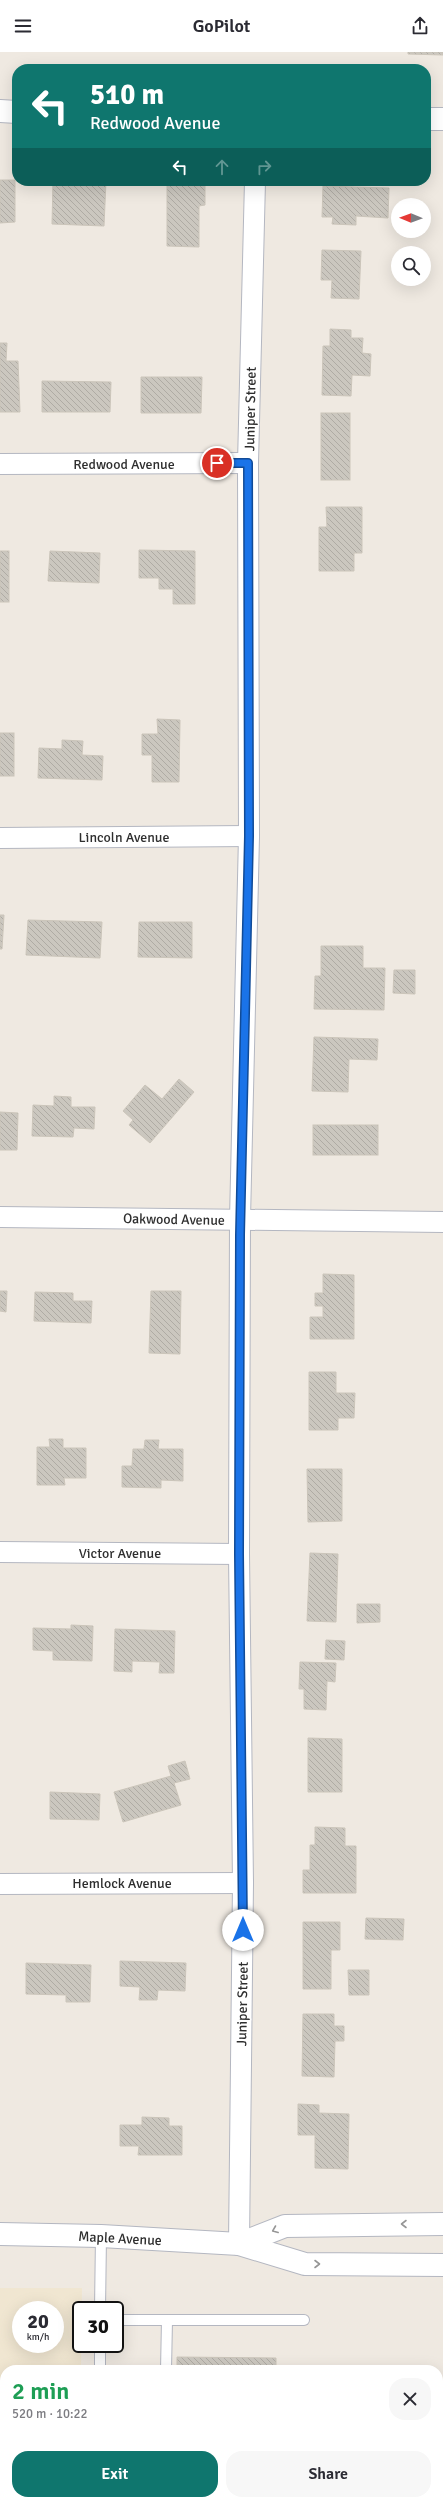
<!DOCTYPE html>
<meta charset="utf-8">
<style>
body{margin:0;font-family:Signika,sans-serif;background:#f7f7f7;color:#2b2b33;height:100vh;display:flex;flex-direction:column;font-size:15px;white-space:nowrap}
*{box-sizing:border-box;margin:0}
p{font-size:13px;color:#7c7c81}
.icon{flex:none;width:22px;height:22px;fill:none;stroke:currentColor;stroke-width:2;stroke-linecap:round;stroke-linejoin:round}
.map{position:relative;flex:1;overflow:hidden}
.sheet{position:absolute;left:0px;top:2313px;width:443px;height:140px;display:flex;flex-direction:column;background:#fff;border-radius:16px 16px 0 0;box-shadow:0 4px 16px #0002}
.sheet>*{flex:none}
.top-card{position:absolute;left:12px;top:12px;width:419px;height:122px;border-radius:16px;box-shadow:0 4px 16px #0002;background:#0f766e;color:#fff;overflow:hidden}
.needle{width:26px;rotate:271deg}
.buttons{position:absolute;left:391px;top:146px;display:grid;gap:8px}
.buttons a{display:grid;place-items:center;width:40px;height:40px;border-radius:50%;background:#fff;box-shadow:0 4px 16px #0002;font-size:20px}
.speed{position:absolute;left:12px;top:2249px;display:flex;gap:8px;font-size:20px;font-weight:700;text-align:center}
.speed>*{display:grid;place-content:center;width:52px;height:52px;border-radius:50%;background:#fff;box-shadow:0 4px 16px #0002;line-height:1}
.speed small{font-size:10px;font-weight:400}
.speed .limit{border:2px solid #111;border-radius:6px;background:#fff;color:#111}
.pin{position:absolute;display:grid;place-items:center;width:34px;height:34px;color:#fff;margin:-17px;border:2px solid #fff;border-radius:50%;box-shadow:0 1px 4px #0007}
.me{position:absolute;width:44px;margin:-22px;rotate:0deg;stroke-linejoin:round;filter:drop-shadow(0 0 3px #0008)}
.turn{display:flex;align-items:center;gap:14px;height:84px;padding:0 12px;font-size:18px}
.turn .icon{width:52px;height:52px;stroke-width:2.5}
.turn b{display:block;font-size:28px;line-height:34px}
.lanes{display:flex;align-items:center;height:38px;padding:0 12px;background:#0003;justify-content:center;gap:20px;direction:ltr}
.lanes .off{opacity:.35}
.round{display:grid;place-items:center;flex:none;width:42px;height:42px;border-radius:16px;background:#f7f7f7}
.headline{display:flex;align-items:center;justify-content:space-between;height:68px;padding:0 12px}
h1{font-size:24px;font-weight:600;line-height:30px;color:#1e9e55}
.action{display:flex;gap:8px;margin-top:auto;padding:8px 12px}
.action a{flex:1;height:46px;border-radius:16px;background:#0f766e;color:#fff;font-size:16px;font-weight:600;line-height:46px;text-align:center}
.action a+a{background:#f7f7f7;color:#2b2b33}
header{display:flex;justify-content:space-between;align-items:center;height:52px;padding:0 12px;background:#fff;font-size:18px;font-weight:600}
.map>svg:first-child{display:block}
</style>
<header><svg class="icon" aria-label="menu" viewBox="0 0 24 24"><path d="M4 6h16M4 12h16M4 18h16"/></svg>GoPilot<svg class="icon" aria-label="share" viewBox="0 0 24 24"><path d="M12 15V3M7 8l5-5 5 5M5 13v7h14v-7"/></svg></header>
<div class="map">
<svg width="443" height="2453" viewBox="0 0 443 2453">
<defs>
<pattern id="building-back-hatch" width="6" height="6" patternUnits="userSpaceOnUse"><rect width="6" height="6" fill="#cbc7bf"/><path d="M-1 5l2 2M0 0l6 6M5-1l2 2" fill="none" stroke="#afaba4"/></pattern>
</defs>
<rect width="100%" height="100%" fill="#efe9e1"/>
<path fill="#f0e6d1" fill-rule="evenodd" d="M0,2236H82L81,2318H5V2448H79V2453H0ZM21,2258H55V2292H21Z"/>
<g fill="url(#building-back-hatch)" stroke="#cbc5ba">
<path d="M408,0H443V3L408,2Z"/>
<path d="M0,128H15V170L0,171Z"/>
<path d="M53,129H106L104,174L52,172Z"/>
<path d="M167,132H205V153L199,154V195L167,194Z"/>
<path d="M323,134L389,136L388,166L356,164V173L332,172L333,165H322Z"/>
<path d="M322,198L361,199L359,247L331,246L332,228H321Z"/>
<path d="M330,277L351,278V286H363L362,301L371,302L370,324L352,323L351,344L322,343L323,294H330Z"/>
<path d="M0,291H7L6,309H18L20,360H0Z"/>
<path d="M141,325H202L201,361H141Z"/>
<path d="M42,329L111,330L110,360H42Z"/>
<rect x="321" y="361" width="29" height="67"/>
<path d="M326,455H362V501H354V519H319V475H327Z"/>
<path d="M139,498L195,499V552H173V537H159V526H139Z"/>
<rect x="0" y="499" width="9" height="51"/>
<path d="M50,499L100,501L99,531L48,529Z"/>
<path d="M157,667L180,668L179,730H152V703H142V682H158Z"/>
<rect x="0" y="681" width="14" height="43"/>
<path d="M62,688L83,689L82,703L103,704L102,728L38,726L39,696L62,697Z"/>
<path d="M0,863H4L2,897H0Z"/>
<path d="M28,868L102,870L100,906L26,903Z"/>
<path d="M139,870H192V906L138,905Z"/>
<path d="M321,894H363V916H385L384,958L314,957L315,924H321Z"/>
<path d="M394,918H415V942L393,941Z"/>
<path d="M314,985L378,987L377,1008L349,1007L348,1040L312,1039Z"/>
<path d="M179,1027L194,1040L150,1091L129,1073L133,1068L123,1059L145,1033L162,1047Z"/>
<path d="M54,1044L71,1045V1055H95L94,1077L74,1076L73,1085L32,1084L33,1053L54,1054Z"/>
<path d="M0,1060L18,1061L17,1098H0Z"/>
<rect x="313" y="1073" width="65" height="30"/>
<path d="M323,1222L354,1223V1287H310V1265H323V1254H315V1241H323Z"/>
<path d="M0,1239H7L6,1260L0,1259Z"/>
<path d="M151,1239H181L180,1302L149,1301Z"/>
<path d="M35,1240L73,1241V1249H92L91,1271L34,1269Z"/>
<path d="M309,1320H336V1341H355L354,1366H338V1378H309Z"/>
<path d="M49,1387H63V1396H86V1426H64L65,1433H37V1395H50Z"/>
<path d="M145,1388H159L158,1397H183V1429L161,1428V1436L122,1435V1414H132L133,1397H144Z"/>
<path d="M307,1417H342V1469L308,1470Z"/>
<path d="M310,1501L338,1502L336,1570L307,1569Z"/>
<path d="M357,1552H380V1570L357,1571Z"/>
<path d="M71,1573L93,1574L92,1609L53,1608V1599L33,1598V1576L71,1577Z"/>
<path d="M115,1577L175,1579L174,1621H159L160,1610L132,1609V1620L114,1619Z"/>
<path d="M326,1588L345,1589L344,1608L325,1607Z"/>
<path d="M300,1610L336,1611L335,1630L327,1629L326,1658L304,1657V1637H299Z"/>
<path d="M308,1686L342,1687V1740H308Z"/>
<path d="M185,1709L190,1727L174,1731L181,1753L123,1770L114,1740L171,1724L168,1714Z"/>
<path d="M50,1740L100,1742L99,1768L50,1767Z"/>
<path d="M315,1775L345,1776V1794H356V1841H303V1818H310V1793H315Z"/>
<path d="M366,1866L404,1867L403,1888L365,1887Z"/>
<path d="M303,1870H340V1898H331V1937H303Z"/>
<path d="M120,1909L186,1911L185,1939L158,1938L157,1948H139L140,1935L120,1934Z"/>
<path d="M26,1911L91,1913L90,1950H66V1943L26,1942Z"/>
<path d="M348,1918H369V1943H349Z"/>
<path d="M303,1962H334V1974H344V1989H335L334,2025L302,2024Z"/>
<path d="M298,2052L319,2053V2061L349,2062L348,2117L315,2116V2083H298Z"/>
<path d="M142,2065L169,2066V2074H182V2103H138L139,2094H120V2073H142Z"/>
<path d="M177,2305L276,2306V2318H177Z"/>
</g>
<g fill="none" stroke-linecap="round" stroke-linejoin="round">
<defs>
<g id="lane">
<path d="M100,2258L101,2184"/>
<path d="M115,2268H304"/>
<path d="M100,2318V2292"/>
<path d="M166,2318L167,2268"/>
<path d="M95,2453L96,2448"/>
</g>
<g id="street">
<path d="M0,412L248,411"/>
<path d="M0,786L249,784"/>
<path d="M0,1165L443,1170"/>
<path d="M0,1500L239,1502"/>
<path d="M0,1832L243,1831"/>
<path d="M239,2192L243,1831L239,1502L240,1167L249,784L248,411L255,129"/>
</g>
<g id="secondary">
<path d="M0,59L17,60"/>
<path d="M426,67H443"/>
<path d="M0,2182L101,2184L239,2192L305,2212L443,2213"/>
<path d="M239,2192L285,2174L443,2172"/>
</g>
</defs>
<use href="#lane" stroke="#b4b7c1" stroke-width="12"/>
<use href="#street" stroke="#b4b7c1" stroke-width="22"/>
<use href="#secondary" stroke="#b4b7c1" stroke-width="24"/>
<use href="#lane" stroke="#fff" stroke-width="10"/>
<use href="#street" stroke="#fff" stroke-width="20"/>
<use href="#secondary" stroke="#fff" stroke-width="22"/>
</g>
<defs><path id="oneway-chevron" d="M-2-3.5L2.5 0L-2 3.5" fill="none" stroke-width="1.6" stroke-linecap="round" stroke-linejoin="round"/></defs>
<g stroke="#969696">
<use href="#oneway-chevron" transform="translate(404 2172) rotate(-180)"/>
<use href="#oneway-chevron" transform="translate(275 2178) rotate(158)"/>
<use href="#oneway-chevron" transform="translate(317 2212)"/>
</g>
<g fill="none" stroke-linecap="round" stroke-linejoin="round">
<defs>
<path id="route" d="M217,411H248L249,784L240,1183L239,1502L243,1878"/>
</defs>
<use href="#route" stroke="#114b97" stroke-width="10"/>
<use href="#route" stroke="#1a73e8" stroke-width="7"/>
</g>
<g text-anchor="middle" stroke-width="3" stroke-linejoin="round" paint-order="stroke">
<g font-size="14" fill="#2e2e2e" stroke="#fff">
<text transform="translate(250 357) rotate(-89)" y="5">Juniper Street</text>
<text x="124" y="417">Redwood Avenue</text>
<text x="124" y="790">Lincoln Avenue</text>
<text transform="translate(174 1167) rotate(1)" y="5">Oakwood Avenue</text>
<text x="120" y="1506">Victor Avenue</text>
<text x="122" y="1836">Hemlock Avenue</text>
<text transform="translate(242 1952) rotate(-89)" y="5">Juniper Street</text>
<text transform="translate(120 2186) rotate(3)" y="5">Maple Avenue</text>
</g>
</g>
</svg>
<div class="buttons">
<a><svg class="needle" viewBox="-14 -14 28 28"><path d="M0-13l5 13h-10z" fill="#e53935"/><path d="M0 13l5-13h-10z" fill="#7c7c81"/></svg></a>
<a><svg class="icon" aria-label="search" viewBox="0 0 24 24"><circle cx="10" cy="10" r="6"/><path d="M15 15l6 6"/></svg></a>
</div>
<div class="speed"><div>20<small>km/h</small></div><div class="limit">30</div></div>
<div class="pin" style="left:217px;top:411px;background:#d93025"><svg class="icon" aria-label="arrive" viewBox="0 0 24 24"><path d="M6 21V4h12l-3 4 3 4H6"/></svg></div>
<svg class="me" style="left:243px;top:1878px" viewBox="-20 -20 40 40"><circle r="19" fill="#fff"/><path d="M0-13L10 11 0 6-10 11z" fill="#1a73e8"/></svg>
<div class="top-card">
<div class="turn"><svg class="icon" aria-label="left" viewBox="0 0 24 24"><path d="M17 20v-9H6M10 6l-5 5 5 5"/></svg><div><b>510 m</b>Redwood Avenue</div></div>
<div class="lanes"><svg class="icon" aria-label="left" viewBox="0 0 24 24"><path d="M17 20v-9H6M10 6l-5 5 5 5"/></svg><svg class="icon off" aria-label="ahead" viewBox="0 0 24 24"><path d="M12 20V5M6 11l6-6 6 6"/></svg><svg class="icon off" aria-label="right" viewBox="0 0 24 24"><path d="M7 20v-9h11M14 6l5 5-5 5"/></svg></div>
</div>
<section class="sheet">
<div class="headline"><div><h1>2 min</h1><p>520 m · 10:22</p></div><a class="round"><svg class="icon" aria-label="close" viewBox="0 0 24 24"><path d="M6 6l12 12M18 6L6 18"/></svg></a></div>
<div class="action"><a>Exit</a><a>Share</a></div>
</section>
</div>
